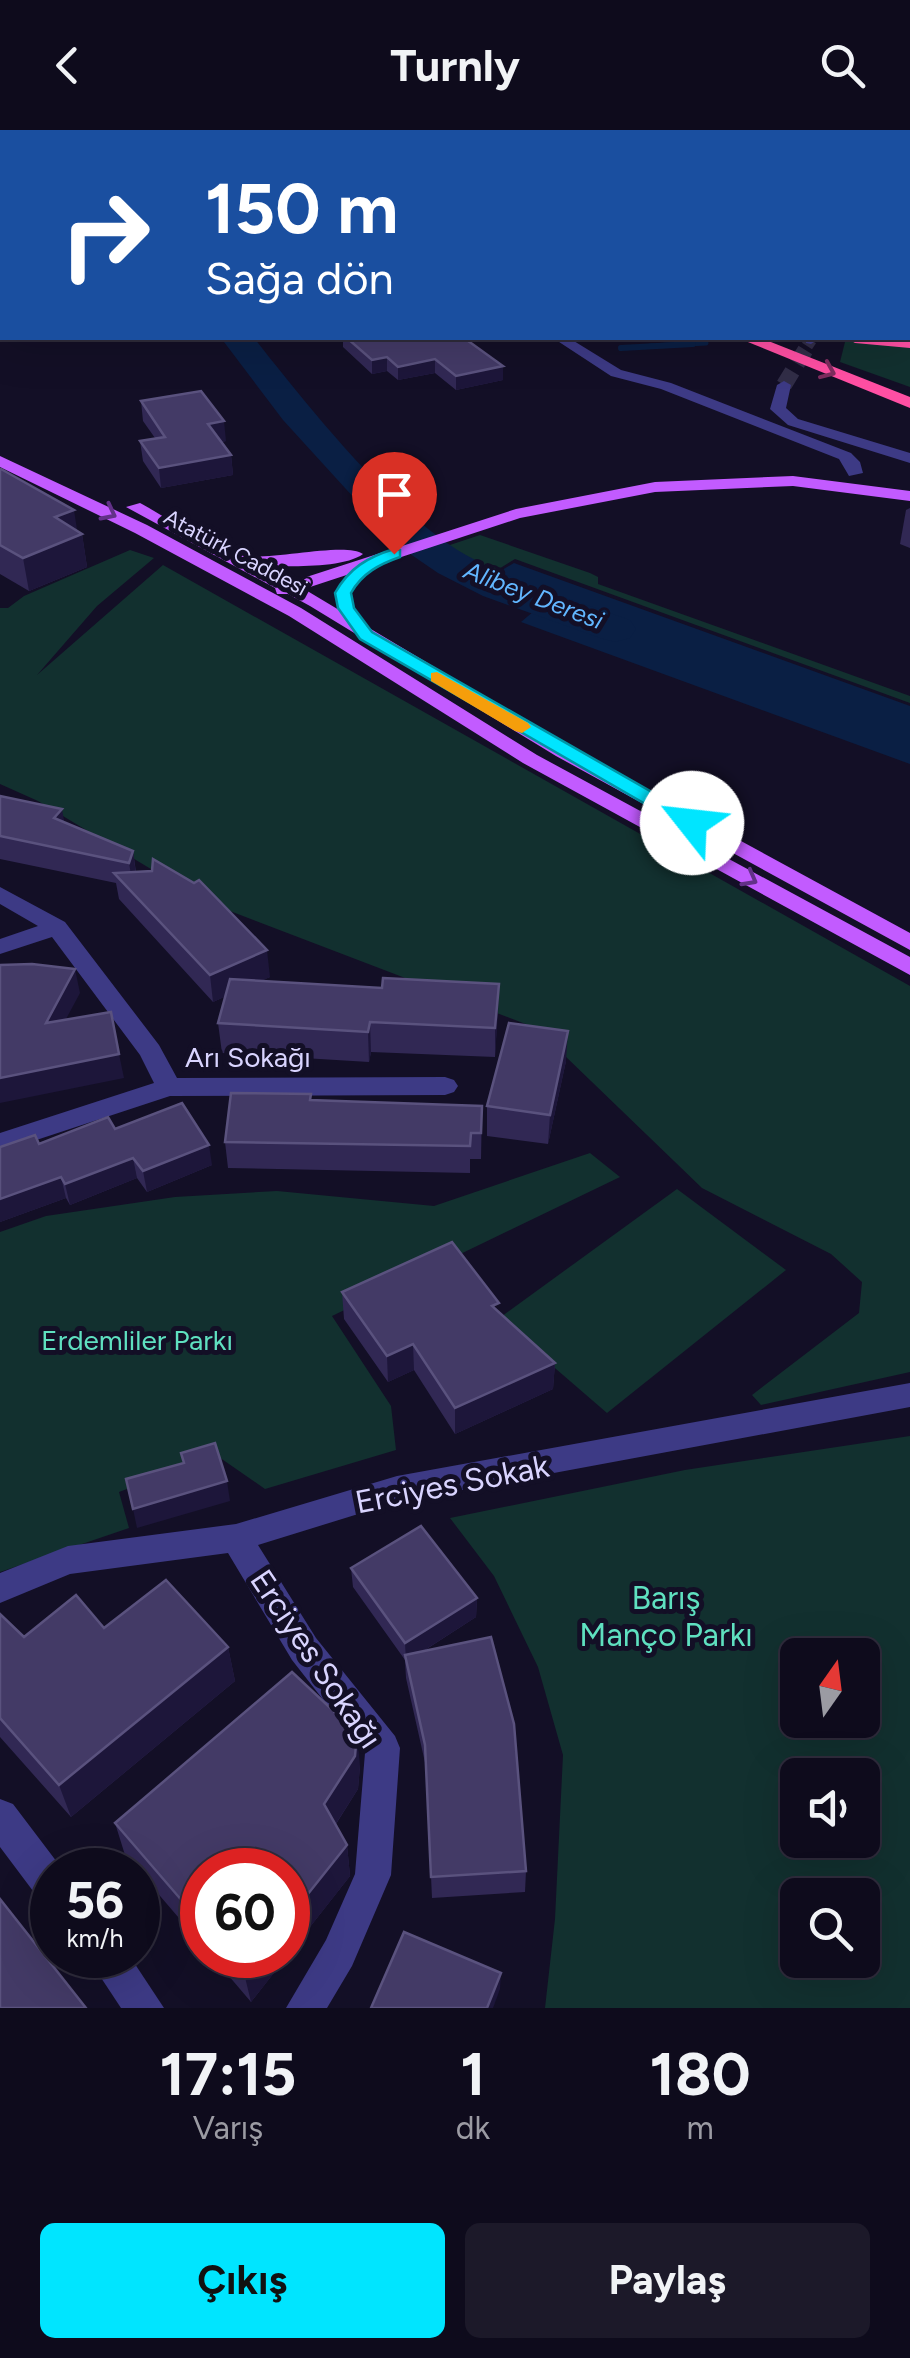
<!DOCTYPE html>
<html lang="tr">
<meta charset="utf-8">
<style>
body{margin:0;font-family:Figtree,sans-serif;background:#1c1929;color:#f1f3f6;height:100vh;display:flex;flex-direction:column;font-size:38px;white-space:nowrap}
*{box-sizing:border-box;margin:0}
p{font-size:32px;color:#9b9ba3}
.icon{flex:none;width:55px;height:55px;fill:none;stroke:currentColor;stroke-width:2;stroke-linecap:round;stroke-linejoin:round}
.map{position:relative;height:1878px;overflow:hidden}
.sheet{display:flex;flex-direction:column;background:#0e0b1c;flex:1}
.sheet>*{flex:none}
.banner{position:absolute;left:0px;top:0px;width:910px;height:210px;box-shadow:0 10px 40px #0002,0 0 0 2px #2e2b3b;background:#1a4fa0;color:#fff;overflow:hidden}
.needle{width:65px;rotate:14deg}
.tools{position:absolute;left:780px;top:1508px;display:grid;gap:20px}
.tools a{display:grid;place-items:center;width:100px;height:100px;border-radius:15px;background:#0e0b1c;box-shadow:0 10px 40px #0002,0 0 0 2px #2e2b3b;font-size:50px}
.speed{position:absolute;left:30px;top:1718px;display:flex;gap:20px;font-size:50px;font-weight:700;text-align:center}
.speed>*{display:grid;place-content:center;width:130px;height:130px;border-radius:50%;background:#0e0b1c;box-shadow:0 10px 40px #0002,0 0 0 2px #2e2b3b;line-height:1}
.speed small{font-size:25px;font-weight:400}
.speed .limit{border:15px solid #d22;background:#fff;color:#111}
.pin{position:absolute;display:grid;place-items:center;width:85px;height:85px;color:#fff;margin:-102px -42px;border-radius:50% 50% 50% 0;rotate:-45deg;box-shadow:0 0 10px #0007}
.pin .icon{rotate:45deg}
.me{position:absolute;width:110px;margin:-55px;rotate:299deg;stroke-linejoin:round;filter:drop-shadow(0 0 8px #0008)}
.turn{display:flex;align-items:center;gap:35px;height:210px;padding:0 40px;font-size:45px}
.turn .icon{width:130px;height:130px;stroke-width:2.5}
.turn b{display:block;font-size:70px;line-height:85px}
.eta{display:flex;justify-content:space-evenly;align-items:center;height:170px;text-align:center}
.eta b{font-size:60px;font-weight:700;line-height:70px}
.primary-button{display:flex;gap:20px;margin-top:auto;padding:20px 40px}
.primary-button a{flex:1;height:115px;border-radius:15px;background:#00e5ff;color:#111;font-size:40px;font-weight:700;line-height:115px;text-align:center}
.primary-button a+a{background:#1c1929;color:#f1f3f6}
header{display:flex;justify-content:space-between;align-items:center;height:130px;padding:0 40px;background:#0e0b1c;font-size:45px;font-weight:700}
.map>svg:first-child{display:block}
</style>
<header><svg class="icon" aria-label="back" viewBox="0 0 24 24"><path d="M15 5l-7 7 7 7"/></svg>Turnly<svg class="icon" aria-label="search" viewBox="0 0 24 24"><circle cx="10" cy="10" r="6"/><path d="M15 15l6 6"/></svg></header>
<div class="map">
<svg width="910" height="1878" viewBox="0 0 910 1878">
<rect width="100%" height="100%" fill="#130f26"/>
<g fill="#12302f" fill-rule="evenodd">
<path d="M908,97H910V257L840,232L846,208H908Z"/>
<path d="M480,405L590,443L598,447V454L910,566V573L515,429L486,447L435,420Z"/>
<path d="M130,420L154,428L97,476L37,545L163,435L910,856V1242L761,1275L752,1265L859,1183L862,1152L831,1124L702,1058L536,898L204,771L38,671L0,654V478H8L24,466Z"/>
<path d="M590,1023L620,1047L332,1186L391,1276L396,1320L265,1359L216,1325L119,1362L129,1398L0,1442V1102L46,1086L175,1067L277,1061L434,1076Z"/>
<path d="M677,1059L786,1140L607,1283L498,1189Z"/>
<path d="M910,1306V1878H545L555,1789L563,1625L538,1537L494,1446L450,1388L685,1340ZM798,1525H862V1590H798ZM798,1645H862V1710H798ZM798,1765H862V1830H798Z"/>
</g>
<path fill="#0a1f44" d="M514,433L910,576V634L521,492L547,470L487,449Z"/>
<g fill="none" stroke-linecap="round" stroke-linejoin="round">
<path stroke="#0a1f44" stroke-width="5" d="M650,216L706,213"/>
<path stroke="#0a1f44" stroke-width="6" d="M621,218L693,214"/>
<g fill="#0a1f44" fill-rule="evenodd">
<rect x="0" y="61" width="2" height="17"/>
<path d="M221,208H254C308,276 392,383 466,425C517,454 575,470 630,490L636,499L630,508L615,512L600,508L483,466L438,443L397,415L283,290Z"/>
</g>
<path stroke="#312d47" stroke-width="12" stroke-dasharray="12 6" stroke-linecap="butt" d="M807,216L811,210"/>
<path stroke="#312d47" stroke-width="16" stroke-dasharray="16 9" stroke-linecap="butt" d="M784,255L809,214"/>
<g fill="#3d3a85" fill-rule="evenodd">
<path d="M95,0H108L110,2H97Z"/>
<path d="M910,79V87L908,88V80Z"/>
<path d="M553,208H569L621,240L671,253L851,323L860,332L863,343L849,346L839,329L661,259L611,246Z"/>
<path d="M806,208H820L811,214L806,213Z"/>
<path d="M784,251L791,255L786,278L798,289L910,323V333L788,295L770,279L777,255Z"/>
<path d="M0,757L65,792L159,915L177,948L445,947L454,950L458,956L454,962L445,965L170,966L0,1022V1003L154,953L140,925L52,807L0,824V809L38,796L0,774Z"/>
<path d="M910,1253V1277L397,1372L258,1415L316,1508L395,1606L400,1618L391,1745L352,1836L327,1878H286L326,1810L355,1744L365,1623L292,1530L228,1423L70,1444L0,1473V1443L68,1416L236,1394L397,1346Z"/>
<path d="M0,1669L13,1674L63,1740H52V1774L39,1769L0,1717Z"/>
<path d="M86,1825H129L164,1878H121Z"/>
</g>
<g fill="#c25bff" fill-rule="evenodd">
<path d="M0,326L147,395L301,478L537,625L910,827V845L523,633L289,486L135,403L0,337Z"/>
<path d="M793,346L910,361V371L793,356L655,362L520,388L304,459L570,618L910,803V820L556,626L310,476L288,464H277L275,458L126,377L140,373C166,387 212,418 239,425C267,432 345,411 363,424C343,439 285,436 260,436L291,452L516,379L655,352Z"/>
</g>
<g fill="#ff4fa3" fill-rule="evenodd">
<path d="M261,0H280L282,2H263Z"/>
<path d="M592,0H617L619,2H594Z"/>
<rect x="908" y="56" width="2" height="8"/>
<rect x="0" y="132" width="2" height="10"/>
<path d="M738,208H761L910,267V278Z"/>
<path d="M846,208H910V218L855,213Z"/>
</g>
</g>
<g fill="#312854">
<path d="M343,208H464L503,250L456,260L435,243L398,250L387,241L372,244L343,217Z"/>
<path d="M141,271L226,311L221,312L231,325L233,345L161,358L143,331L140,311L155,308L143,291Z"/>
<path d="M0,340L82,404L87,437L29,461L0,444Z"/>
<path d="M910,378V418L900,414L906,380Z"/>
<path d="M0,666L133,721L136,742L270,847L260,851L382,858L499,854L495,927L371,922L369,932L222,923L218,893L226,866L213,872L119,769L116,753L0,729Z"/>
<path d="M566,931L548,1014L487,1006V976Z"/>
<path d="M311,970L482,976L481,1029H470V1043L228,1038L225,1012Z"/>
<path d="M115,999L212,1035L147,1062L137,1048L70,1075L66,1068L0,1092V1017L39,1014Z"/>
<path d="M342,1162L499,1183L555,1233L553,1259L455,1304L414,1240L388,1252L344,1189Z"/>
<path d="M351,1438L477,1468L476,1487L422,1522L526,1741L525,1762L432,1768L426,1637L406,1548L405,1530L353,1457Z"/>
<path d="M0,1484L24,1507L228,1517L235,1551L71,1687L0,1607Z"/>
<path d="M360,1636L358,1659L336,1694L347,1715L350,1746L251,1872L211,1825H288L202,1740V1815L125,1725L115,1693Z"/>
</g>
<g fill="#1d163a">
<path d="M387,227V241L372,244V230Z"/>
<path d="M435,229V243L398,250V237Z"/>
<path d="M503,236V250L456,260V246Z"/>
<path d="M224,291L226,311L210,314L208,294Z"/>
<path d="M231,325L233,345L161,358L159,338Z"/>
<path d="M74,380L78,406L82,404L87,437L29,461L23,428L55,387Z"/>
<path d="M62,679L66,702L54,688Z"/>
<path d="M133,721L136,745L133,756L129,733Z"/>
<path d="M267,820L270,847L213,872L210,845Z"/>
<path d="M75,839L80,863L51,917L46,893Z"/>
<path d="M499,854L498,883L495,927V898Z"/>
<path d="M370,892L371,922L369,932L368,902Z"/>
<path d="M568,901L566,931L548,1014L550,985Z"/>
<path d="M119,924L124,948L0,973V948Z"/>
<path d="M209,1015L212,1035L147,1062L143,1041Z"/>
<path d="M133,1028L137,1048L70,1075L65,1054Z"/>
<path d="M61,1047L66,1068L0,1092V1069Z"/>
<path d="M413,1214L414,1240L388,1252L387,1226Z"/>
<path d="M555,1233L553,1259L455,1304V1278Z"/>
<path d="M227,1351L230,1371L137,1398L133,1379Z"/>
<path d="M477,1468L476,1487L406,1532L405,1513Z"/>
<path d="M228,1517L235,1551L71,1687L59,1655Z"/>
<path d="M357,1603L360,1636L358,1659L328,1706L324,1674Z"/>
<path d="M347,1715L350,1746L251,1872L244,1843L259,1825H288V1789Z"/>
<path d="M501,1843L500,1859L493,1878H487Z"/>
</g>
<g fill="#433a66" stroke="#5a527e" stroke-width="2.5">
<rect x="27" y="0" width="25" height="2"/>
<path d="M347,208H464L503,236L456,246L435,229L398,237L387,227L372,230Z"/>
<path d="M201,261L224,291L208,294L231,325L159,338L140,311L165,307L141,271Z"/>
<path d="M1,339L74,380L55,387L82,404L23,428L0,415V340Z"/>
<path d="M0,666L62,679L54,688L133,721L129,733L0,706Z"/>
<path d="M153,729L194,753L199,750L267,820L210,845L114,743L152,741Z"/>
<path d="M32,834L75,839L46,893L111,882L119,924L0,948V835Z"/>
<path d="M383,848L499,854L495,898L370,892L368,902L218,893L230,849L382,858Z"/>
<path d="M509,893L568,901L550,985L487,976Z"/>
<path d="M231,963L311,964L310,970L482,976L481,1003H471L470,1016L225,1012Z"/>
<path d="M182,973L209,1015L143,1041L133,1028L65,1054L61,1047L0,1069V1017L35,1005L39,1014L108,987L115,999Z"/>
<path d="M452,1112L499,1173L492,1176L555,1233L455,1278L413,1214L387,1226L342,1162Z"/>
<path d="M215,1313L227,1351L133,1379L126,1349L184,1333L181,1323Z"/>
<path d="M421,1396L477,1468L405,1513L351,1438Z"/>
<path d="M166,1450L228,1517L59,1655L0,1588V1484L24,1507L76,1465L104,1498Z"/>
<path d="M491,1507L514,1594L526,1741L431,1747L425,1615L405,1525Z"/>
<path d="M292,1542L357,1603L355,1626L324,1674L347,1715L288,1789V1740H202V1794L115,1693Z"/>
<path d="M0,1769L86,1878H0Z"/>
<path d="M404,1802L501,1843L487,1878H371Z"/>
<path d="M229,1825H259L244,1843Z"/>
</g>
<defs><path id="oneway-chevron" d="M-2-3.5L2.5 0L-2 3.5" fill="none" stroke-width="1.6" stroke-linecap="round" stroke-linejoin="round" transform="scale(2.5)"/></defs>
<use stroke="#7d2c5e" href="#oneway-chevron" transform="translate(828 241) rotate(23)"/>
<g stroke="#623188">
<use href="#oneway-chevron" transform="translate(109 383) rotate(27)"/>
<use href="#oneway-chevron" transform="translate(750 749) rotate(29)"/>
</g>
<path fill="#00e5ff" stroke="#0095a6" stroke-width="2.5" d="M394,419L400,420V427C380,434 362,443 351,463L354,478L372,502L699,689V697H685L360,509L338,478L335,463C349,438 368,427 394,419Z"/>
<path fill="#f59e0b" d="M437,542L528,593L531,597L522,603L515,601L431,551V543Z"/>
<g text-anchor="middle" stroke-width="10" stroke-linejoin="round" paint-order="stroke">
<g font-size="22" fill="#d9d4ff" stroke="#130f26">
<text transform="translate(236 422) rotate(28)" y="8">Atatürk Caddesi</text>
</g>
<g font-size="25" font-style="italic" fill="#62b6ff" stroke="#130f26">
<text transform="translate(534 465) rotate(21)" y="9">Alibey Deresi</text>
</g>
<g font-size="28" fill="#d9d4ff" stroke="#130f26">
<text x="248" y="937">Arı Sokağı</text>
</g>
<g font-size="28" fill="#5fe0c0" stroke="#130f26">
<text x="137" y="1220">Erdemliler Parkı</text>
</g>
<g font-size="32" fill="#d9d4ff" stroke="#130f26">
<text transform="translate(452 1354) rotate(-11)" y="11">Erciyes Sokak</text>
<text transform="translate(316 1529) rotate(56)" y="11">Erciyes Sokağı</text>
</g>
<g font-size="32" fill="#5fe0c0" stroke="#130f26">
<text x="666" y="1479">Barış<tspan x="666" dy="37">Manço Parkı</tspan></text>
</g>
</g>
</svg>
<div class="tools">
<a><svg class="needle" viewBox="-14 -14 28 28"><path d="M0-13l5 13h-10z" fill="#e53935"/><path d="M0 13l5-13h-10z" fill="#9b9ba3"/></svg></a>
<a><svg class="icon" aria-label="sound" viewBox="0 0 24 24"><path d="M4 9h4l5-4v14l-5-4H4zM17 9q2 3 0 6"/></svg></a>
<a><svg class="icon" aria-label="search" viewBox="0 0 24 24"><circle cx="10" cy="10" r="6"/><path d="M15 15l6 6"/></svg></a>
</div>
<div class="speed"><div>56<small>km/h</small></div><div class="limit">60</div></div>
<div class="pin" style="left:394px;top:424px;background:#d93025"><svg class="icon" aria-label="arrive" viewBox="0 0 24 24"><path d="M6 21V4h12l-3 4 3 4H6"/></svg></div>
<svg class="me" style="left:692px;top:693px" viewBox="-20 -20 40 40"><circle r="19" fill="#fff"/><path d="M0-13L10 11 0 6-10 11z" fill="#00e5ff"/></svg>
<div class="banner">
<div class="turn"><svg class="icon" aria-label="right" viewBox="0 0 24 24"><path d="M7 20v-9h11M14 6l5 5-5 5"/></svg><div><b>150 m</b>Sağa dön</div></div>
</div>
</div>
<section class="sheet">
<div class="eta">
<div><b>17:15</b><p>Varış</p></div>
<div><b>1</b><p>dk</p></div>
<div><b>180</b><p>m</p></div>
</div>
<div class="primary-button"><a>Çıkış</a><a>Paylaş</a></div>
</section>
